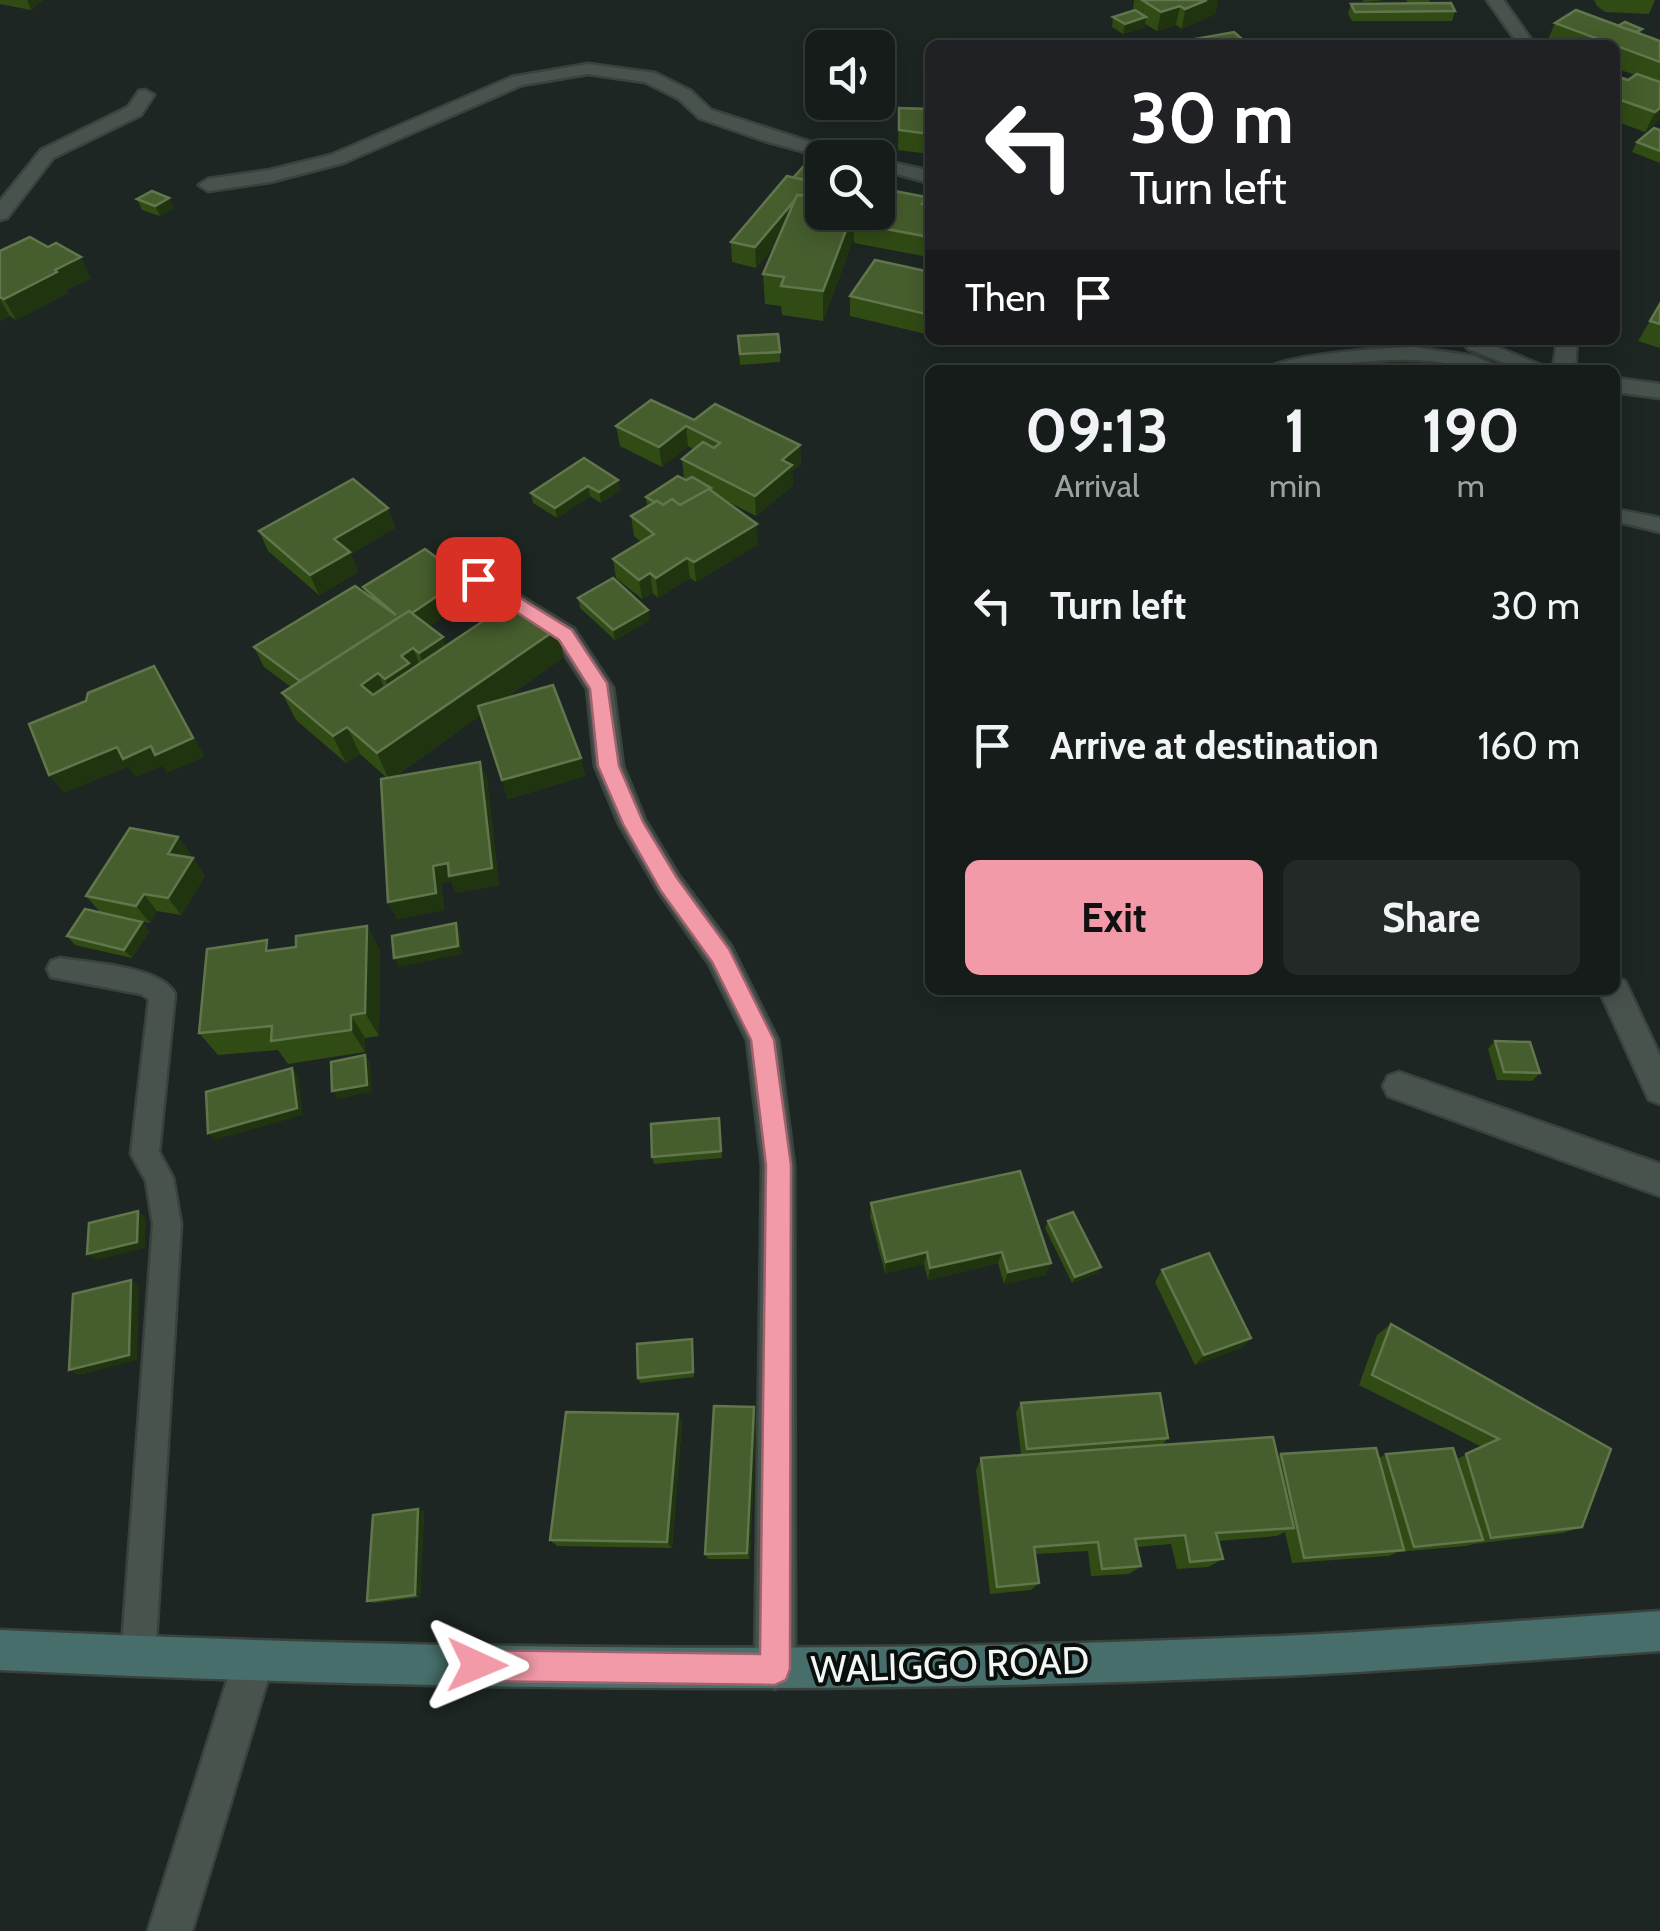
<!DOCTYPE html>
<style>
body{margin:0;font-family:Cabin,sans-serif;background:#232927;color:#f1f3f6;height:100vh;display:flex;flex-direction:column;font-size:38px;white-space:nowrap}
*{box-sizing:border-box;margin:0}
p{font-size:32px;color:#9ea1a2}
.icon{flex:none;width:55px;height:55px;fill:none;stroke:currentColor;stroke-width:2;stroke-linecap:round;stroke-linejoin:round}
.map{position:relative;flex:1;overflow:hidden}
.drawer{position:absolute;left:925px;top:365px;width:695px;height:630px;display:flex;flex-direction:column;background:#161c1a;border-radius:15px;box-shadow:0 5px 25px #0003,0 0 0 2px #353a39}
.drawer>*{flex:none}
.guide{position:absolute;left:925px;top:40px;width:695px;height:305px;border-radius:15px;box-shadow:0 5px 25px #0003,0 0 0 2px #353a39;background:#202124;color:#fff;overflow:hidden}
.controls{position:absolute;left:805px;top:30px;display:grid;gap:20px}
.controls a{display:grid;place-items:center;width:90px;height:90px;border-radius:15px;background:#161c1a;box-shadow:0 5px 25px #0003,0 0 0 2px #353a39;font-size:50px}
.pin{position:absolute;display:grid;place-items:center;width:85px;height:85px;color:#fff;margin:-42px;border-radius:20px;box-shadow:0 5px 15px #0006}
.me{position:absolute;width:110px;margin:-55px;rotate:91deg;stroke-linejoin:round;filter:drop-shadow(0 0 8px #0008)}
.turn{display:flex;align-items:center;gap:35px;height:210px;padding:0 40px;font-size:45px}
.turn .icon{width:130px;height:130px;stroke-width:2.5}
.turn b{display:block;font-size:70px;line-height:85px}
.then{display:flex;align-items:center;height:95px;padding:0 40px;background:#0003;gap:20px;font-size:38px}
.eta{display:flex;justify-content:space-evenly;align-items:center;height:170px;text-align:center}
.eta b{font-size:60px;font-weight:800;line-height:70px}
.cta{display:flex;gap:20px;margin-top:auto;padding:20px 40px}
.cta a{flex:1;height:115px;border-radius:15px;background:#f39aa9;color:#111;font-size:40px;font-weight:800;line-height:115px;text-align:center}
.cta a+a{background:#232927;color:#f1f3f6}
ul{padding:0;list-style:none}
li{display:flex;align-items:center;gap:30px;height:140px;padding:0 40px}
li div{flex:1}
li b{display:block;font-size:38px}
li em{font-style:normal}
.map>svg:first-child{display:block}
</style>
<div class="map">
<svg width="1660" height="1931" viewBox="0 0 1660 1931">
<rect width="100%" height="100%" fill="#1d2622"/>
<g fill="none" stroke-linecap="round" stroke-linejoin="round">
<defs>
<g id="lane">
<path d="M1615,509L1660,518V532L1615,521Z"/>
<path d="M60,958C89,963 161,966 175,994L159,1152L173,1178L181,1224L155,1659L150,1671L138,1676L126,1671L121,1659L153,1224L146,1181L131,1154L149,999L141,994L51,977L47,969L51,961Z"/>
</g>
<g id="street">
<path d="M1487,0H1503L1535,45H1519Z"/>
<path d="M588,64L655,73L691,91L711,110L860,158H828L765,141L699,118L679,99L645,82L588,74L522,85L343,163L270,182L208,191L199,185L208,179L270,170L331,155L512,77Z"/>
<path d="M145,90L154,95L141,115L53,158L7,218L0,220V201L41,150L128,107L139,91Z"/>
<path d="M878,159L930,171V183L878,169Z"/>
<path d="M1470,340L1482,341L1553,370L1557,340H1577L1575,370H1523L1468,349L1465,345Z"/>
<path d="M1413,347L1474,356L1505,370C1473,370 1444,360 1412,360C1363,358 1315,370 1265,370C1282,354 1385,348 1413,347Z"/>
<path d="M1615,378L1660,384V398L1615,392Z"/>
<path d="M449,552L574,629L613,688L623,766L645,820L679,876L731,946L778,1040L794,1165L795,1669L789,1683L775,1689L761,1683L755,1669L762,1165L747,1040L709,964L659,892L619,824L595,766L587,689L556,641L440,566L437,560Z"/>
<path d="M1615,977L1625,981L1660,1056V1104L1649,1100L1599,990H1615Z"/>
<path d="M1399,1072L1660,1164V1196L1388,1096L1383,1086L1388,1076Z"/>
<path d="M253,1642L267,1648L273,1662L192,1931H148L233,1662L239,1648Z"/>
</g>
<path id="secondary" d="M1660,1611V1651C1541,1659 1421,1669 1302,1675C868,1695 433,1691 0,1670V1630C433,1650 868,1655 1302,1635C1421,1629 1541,1619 1660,1611Z"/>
</defs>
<use href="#lane" stroke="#3a423e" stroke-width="5"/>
<use href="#street" stroke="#3a423e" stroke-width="5"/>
<use href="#secondary" stroke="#3a423e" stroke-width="5"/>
<use href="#lane" fill="#49534e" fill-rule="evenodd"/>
<use href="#street" fill="#49534e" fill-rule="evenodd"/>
<use href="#secondary" fill="#476e6a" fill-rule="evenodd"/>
</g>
<g fill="#314b15">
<path d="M0,0H43L31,10L0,4Z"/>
<path d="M1134,0H1218L1215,14L1182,29L1176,25L1157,31L1145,24V27L1123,34L1112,27L1113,17L1133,11Z"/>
<path d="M1362,0H1386L1364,2Z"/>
<path d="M1406,0H1430L1429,4L1455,11L1452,21H1352L1348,14L1351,4H1409Z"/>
<path d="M1594,0H1655L1649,14L1605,12L1597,6Z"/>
<path d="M1555,23L1618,26L1642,29L1640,34L1660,41V119L1645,132L1615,121V80H1628L1635,75L1615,68V45H1554L1547,42Z"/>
<path d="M899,108L930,109V154L898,150Z"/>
<path d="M1660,130V163L1632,152L1637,142Z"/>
<path d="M137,199L174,208L160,216L142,210Z"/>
<path d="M925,204L930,205V258L925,256V252L923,256L854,243V237L823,321L782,315L781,306L765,304L763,274L776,243L756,268L732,262L731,242L822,212Z"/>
<path d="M0,251L91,278L66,290L68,293L16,320L10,316L0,321Z"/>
<path d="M930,272V335L850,316V296Z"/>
<path d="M1660,304V348L1638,341Z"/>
<path d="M738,336L780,352V362L740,365Z"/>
<path d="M694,420L800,445L801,465L792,471L793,485L756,516L723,499L758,544L696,582L690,578L658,598L653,593L642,599L616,578L613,559L641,542L634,536L631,516L647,507L646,497L684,479L682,459L694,450L688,446L662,467L620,446L616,426Z"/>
<path d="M618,480L620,490L601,503L590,496L557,518L533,503L531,493Z"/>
<path d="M388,508L395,528L351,554L358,572L319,595L268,551L259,531Z"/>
<path d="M464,578L470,598L429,626L446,646L557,629L564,657L506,698L581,758L585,776L508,799L481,715L394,777L480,762L487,780L499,885L456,893L451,881L441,883L444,910L397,919L388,902L387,778L360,754L346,763L296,720L282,693L291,687L264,667L254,647L366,594L363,587Z"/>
<path d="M578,598L650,620L615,640L580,608Z"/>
<path d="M178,837L191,855L189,858H193L205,876L181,915L157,911L150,923L111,915L142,922L149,931L132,958L75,945L67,936L101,913L86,896Z"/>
<path d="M367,926L380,951L379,1036L365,1038V1052L288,1064L278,1050L218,1055L199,1033L273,950L296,947Z"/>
<path d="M1495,1041L1540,1073L1532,1081L1497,1080L1488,1049Z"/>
<path d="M719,1118L722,1158L654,1164L652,1157Z"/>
<path d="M1020,1171L1046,1275L1004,1284L998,1263L928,1280L924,1264L885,1273L870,1216L871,1203Z"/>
<path d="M1048,1221L1098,1273L1072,1283L1045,1228Z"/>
<path d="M1162,1270L1251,1338L1241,1348L1195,1365L1155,1282Z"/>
<path d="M1391,1324L1582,1527L1563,1533L1474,1544L1466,1546L1398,1552L1389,1556L1292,1563L1285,1532L1277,1536L1218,1541L1223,1559L1208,1567L1177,1569L1171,1544L1137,1547L1141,1566L1129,1574L1091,1576L1088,1551L1035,1554L1039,1583L1031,1590L990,1594L976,1470L981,1458L1021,1455L1016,1412L1021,1403L1168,1438L1162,1445L1278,1456L1281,1454L1379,1458L1386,1454L1457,1459L1482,1447L1359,1385L1377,1335Z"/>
<path d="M693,1344L694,1377L640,1383L638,1378Z"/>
<path d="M754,1407L756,1416L750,1559H708L705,1554Z"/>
<path d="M678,1414L682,1422L672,1548L557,1546L550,1540Z"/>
<path d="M418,1509L424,1512L420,1597L374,1603L367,1601Z"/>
</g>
<g fill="#213410">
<path d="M27,0H43L31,10Z"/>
<path d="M1207,0H1218L1215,14L1182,29L1185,9Z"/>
<path d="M1180,6L1176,25L1157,31L1161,12Z"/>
<path d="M1146,17L1145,27L1123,34L1125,24Z"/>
<path d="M1243,40L1242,45H1214Z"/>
<path d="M1660,108V119L1645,132L1655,112Z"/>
<path d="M169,198L174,208L160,216L155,206Z"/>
<path d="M795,200L796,220L756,268L755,247Z"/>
<path d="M853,212H864L854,223V237L823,321V291Z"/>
<path d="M930,226V245H925V252L923,256L924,236Z"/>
<path d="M81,257L91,278L66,290L68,293L16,320L4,299Z"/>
<path d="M0,299L10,316L0,321Z"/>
<path d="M686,426L688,446L662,467L659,447Z"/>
<path d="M800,445L801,465L792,471L793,485L756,516L755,496L782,460Z"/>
<path d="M618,480L620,490L601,503L599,492Z"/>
<path d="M588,486L590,496L557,518L555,508Z"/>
<path d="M388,508L395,528L351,554L358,572L319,595L310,575L334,539Z"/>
<path d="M757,524L758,544L696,582L694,562Z"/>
<path d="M687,558L690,578L658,598L656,578Z"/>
<path d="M650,573L653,593L642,599L639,580Z"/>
<path d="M464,578L470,598L316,704L307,685Z"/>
<path d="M648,610L650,620L615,640L613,630Z"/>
<path d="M557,629L564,657L389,780L377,753Z"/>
<path d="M443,637L452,666L430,681L419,653Z"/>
<path d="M413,648L424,676L396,707L385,679L401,656Z"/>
<path d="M154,666L205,757L167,773L162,766L136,777L128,767L64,793L49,775Z"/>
<path d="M378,673L390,701L373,713L361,685Z"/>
<path d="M347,727L360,754L346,763L333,736Z"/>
<path d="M581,758L585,776L508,799L502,780Z"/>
<path d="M480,762L487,780L499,885L456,893L451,881L441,883L444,910L397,919L388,902L433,866L448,863Z"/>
<path d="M178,837L191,855L181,871L168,854Z"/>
<path d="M193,858L205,876L181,915L168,898Z"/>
<path d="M144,894L157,911L150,923L136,906Z"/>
<path d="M142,922L149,931L132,958L124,950Z"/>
<path d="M456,923L460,932L462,954L399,967L394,958Z"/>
<path d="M367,926L380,951L379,1036L365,1013Z"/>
<path d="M351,1015L365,1038V1052L351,1030Z"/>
<path d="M365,1055L370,1063L372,1092L338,1099L332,1091Z"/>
<path d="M292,1068L298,1075L303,1115L215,1140L208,1133Z"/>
<path d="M138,1211L146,1218L145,1248L96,1260L87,1254Z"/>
<path d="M927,1252L924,1264L885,1273L886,1262Z"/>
<path d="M1002,1252L998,1263L928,1280L930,1268Z"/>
<path d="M1051,1263L1046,1275L1004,1284L1008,1272Z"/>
<path d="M1101,1267L1098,1273L1072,1283L1075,1277Z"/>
<path d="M131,1280L139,1286L137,1360L79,1375L69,1370Z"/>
<path d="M1251,1338L1241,1348L1195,1365L1204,1355Z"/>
<path d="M754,1407L756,1416L750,1559L747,1553Z"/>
<path d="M678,1414L682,1422L672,1548L667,1542Z"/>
<path d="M418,1509L424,1512L420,1597L415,1595Z"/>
</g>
<g fill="#465d2d" stroke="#61764c" stroke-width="2.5">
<path d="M1142,0H1207L1185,9L1180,6L1161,12Z"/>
<path d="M1451,3L1455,11L1355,12L1351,4Z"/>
<path d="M1135,10L1146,17L1125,24L1113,17Z"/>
<path d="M1576,10L1660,41V62L1555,23Z"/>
<path d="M1625,22L1642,29L1636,32L1618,26Z"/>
<path d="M1234,32L1243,40L1214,45H1162Z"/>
<path d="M1637,74L1660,82V108L1655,112L1615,98V80L1619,77L1628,80Z"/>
<path d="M899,108L930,109V134L899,130Z"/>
<path d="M1654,128L1660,130V151L1637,142Z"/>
<path d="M812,157L822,160V184L793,178Z"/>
<path d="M787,176L822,184V190L817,197L797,195L794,201L755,247L731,242Z"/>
<path d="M878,188L926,197L922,204L930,205V226L924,236L854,223L861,212H878Z"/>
<path d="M152,191L169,198L155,206L137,199Z"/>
<path d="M797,195L822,197V212H853L823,291L781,286L784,277L763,274Z"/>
<path d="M30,237L48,247L56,243L81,257L55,270L57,272L4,299L0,297V251Z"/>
<path d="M875,260L930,272V315L850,296Z"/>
<path d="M1660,304V324L1650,321Z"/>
<path d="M778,334L780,352L740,354L738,336Z"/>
<path d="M651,400L694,420L715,404L800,445L782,460L792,465L755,496L682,459L703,442L714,448L720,443L686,426L659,447L616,426Z"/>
<path d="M584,458L618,480L599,492L588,486L555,508L531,493Z"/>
<path d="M678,476L686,480L692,477L711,488L680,505L672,499L663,505L657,501L654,502L646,497Z"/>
<path d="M353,479L388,508L334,539L350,552L310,575L259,531Z"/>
<path d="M709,489L757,524L694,562L687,558L656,578L650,573L639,580L613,559L654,534L631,516L657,501L663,505L672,499L680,505Z"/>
<path d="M425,549L464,578L412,613L409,611L300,681L254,647L355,586L396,615L363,587Z"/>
<path d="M613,578L648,610L613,630L578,598Z"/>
<path d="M516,599L557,629L377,753L347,727L333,736L282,693L409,611L443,637L419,653L413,648L401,656L409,663L385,679L378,673L361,685L373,695Z"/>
<path d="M154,666L193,738L155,755L151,746L123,759L117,747L49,775L29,724L86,701L88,693Z"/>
<path d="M553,685L581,758L502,780L478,706Z"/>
<path d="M480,762L492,868L449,876L448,863L433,866L436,893L388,902L381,779Z"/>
<path d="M130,828L178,837L168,854L193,858L168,898L144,894L136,906L86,896Z"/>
<path d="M85,909L142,922L124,950L67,936Z"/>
<path d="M456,923L458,946L394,958L392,936Z"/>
<path d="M367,926L365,1013L351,1015V1030L271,1041L272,1026L199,1033L207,949L267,940L266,951L296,947V936Z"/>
<path d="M1495,1041L1530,1042L1540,1073L1504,1072Z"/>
<path d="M365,1055L367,1085L332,1091L331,1062Z"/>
<path d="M292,1068L297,1108L208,1133L206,1092Z"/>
<path d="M719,1118L721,1151L652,1157L651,1124Z"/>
<path d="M1020,1171L1051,1263L1008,1272L1002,1252L930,1268L927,1252L886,1262L871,1203Z"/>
<path d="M138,1211L137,1242L87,1254L89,1223Z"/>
<path d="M1073,1212L1101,1267L1075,1277L1048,1221Z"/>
<path d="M1209,1253L1251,1338L1204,1355L1162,1270Z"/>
<path d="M131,1280L129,1355L69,1370L73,1294Z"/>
<path d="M1391,1324L1611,1449L1582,1527L1491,1538L1466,1454L1499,1439L1372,1375Z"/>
<path d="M692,1339L693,1372L638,1378L637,1344Z"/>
<path d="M1160,1393L1168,1438L1027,1449L1021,1403Z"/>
<path d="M714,1406L754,1407L747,1553L705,1554Z"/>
<path d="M566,1412L678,1414L667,1542L550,1540Z"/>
<path d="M1273,1437L1294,1528L1216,1533L1223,1559L1190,1562L1185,1535L1135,1539L1141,1566L1102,1569L1098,1542L1034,1547L1039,1583L997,1587L981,1458Z"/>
<path d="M1376,1448L1404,1550L1304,1558L1281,1454Z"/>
<path d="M1453,1448L1483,1540L1414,1547L1386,1454Z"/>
<path d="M418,1509L415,1595L367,1601L373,1515Z"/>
</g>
<path fill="#f39aa9" stroke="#9e646e" stroke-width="2.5" d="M478,572L572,630L607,683L619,766L643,822L677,878L729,949L774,1040L791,1165L790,1669L786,1680L775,1685L477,1681L466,1676L461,1665L466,1654L477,1650L760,1654L766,1165L751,1040L712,962L661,891L623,824L598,766L590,689L559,640L472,583L469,579Z"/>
<g text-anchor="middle" stroke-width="8" stroke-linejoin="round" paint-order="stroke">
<g font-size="38" fill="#f1f7f3" stroke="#0a0e0c">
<text transform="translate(950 1665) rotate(-2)" y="13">WALIGGO ROAD</text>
</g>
</g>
</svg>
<div class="controls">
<a><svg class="icon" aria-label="sound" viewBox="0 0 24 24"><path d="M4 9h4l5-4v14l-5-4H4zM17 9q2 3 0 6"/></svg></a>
<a><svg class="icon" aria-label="search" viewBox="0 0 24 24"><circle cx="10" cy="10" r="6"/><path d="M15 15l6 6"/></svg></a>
</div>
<div class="pin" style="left:478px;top:579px;background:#d93025"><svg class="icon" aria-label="arrive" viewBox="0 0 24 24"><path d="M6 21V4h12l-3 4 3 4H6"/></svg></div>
<svg class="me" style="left:477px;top:1665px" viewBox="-20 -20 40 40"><path d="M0-17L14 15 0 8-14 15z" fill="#f39aa9" stroke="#fff" stroke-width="4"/></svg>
<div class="guide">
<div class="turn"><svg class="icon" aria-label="left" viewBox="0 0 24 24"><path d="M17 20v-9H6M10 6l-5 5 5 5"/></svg><div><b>30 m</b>Turn left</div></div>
<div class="then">Then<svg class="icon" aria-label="arrive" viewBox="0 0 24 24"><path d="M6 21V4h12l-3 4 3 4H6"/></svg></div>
</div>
<section class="drawer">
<div class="eta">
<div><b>09:13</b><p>Arrival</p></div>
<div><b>1</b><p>min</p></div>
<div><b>190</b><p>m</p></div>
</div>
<ul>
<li><svg class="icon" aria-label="left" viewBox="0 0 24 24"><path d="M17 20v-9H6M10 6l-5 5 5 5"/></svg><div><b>Turn left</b></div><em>30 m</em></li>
<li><svg class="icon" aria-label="arrive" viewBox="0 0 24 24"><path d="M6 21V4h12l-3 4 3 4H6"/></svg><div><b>Arrive at destination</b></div><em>160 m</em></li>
</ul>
<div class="cta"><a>Exit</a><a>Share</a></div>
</section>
</div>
